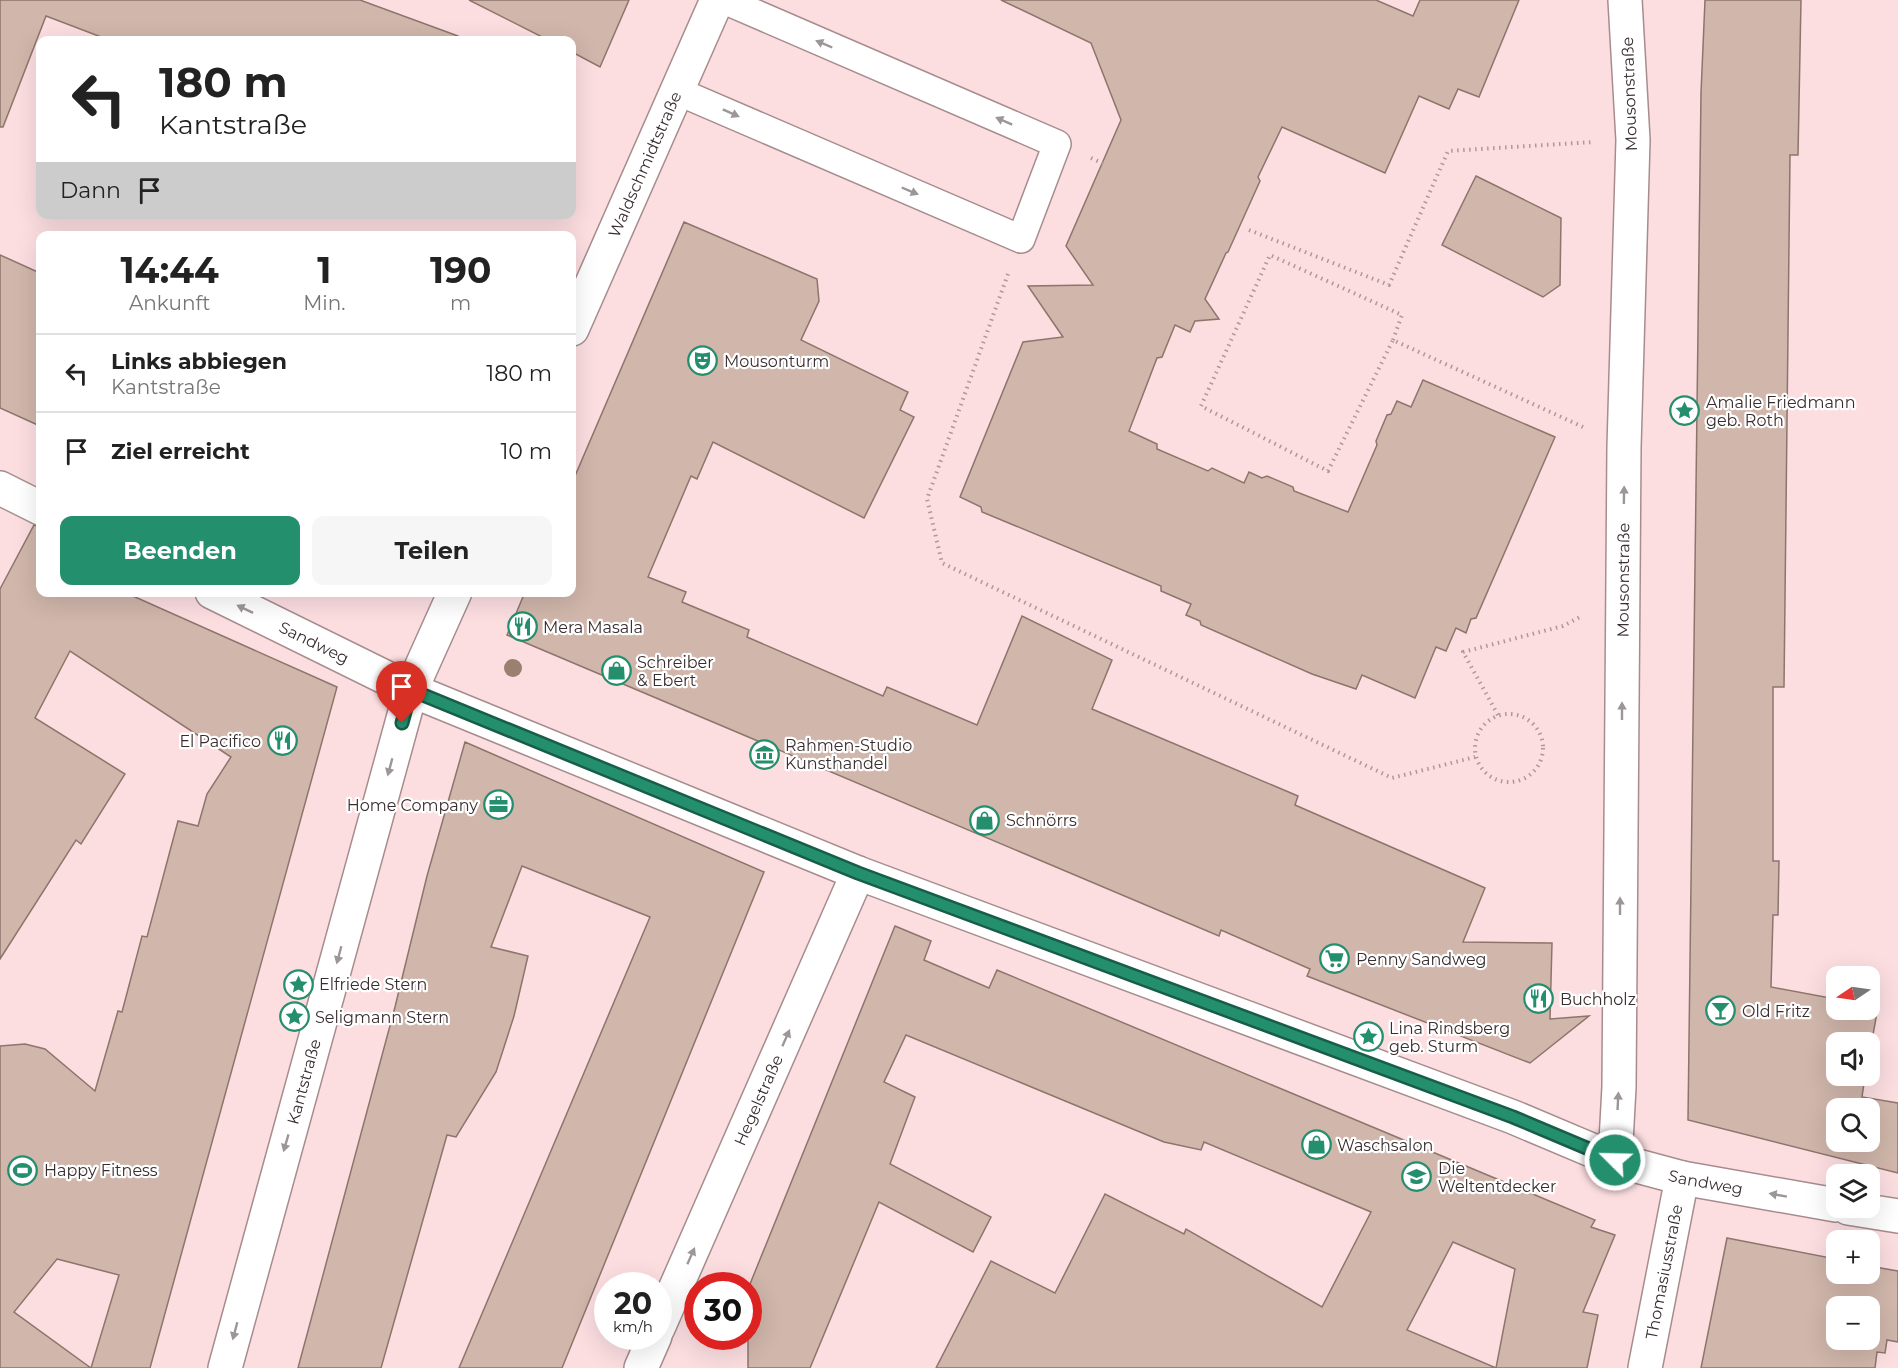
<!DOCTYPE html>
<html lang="de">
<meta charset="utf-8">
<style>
body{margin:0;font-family:Montserrat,sans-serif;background:#f6f6f6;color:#222;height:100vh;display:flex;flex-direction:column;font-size:22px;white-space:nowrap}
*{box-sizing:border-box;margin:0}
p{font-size:20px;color:#767676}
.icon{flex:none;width:33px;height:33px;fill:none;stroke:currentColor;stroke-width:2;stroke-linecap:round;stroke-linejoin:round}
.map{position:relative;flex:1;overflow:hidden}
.drawer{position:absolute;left:36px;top:231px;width:540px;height:366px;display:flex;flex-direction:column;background:#fff;border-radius:12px;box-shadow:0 6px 24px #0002}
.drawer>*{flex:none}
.top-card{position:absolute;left:36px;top:36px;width:540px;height:183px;border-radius:12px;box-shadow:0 6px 24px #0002;background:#fff;color:#222;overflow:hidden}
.needle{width:39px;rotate:257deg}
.tools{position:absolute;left:1826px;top:966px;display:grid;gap:12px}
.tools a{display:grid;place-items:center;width:54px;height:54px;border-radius:12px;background:#fff;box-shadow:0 6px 24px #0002;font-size:30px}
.speed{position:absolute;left:594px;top:1272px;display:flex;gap:12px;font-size:30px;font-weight:700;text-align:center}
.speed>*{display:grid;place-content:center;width:78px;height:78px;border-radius:50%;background:#fff;box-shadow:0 6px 24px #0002;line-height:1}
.speed small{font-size:15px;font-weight:400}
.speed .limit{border:9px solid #d22;background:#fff;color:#111}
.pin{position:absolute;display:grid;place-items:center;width:51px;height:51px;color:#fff;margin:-62px -26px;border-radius:50% 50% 50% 0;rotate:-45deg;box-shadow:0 0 6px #0007}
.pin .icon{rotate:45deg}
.me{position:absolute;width:66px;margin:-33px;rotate:293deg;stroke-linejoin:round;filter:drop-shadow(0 0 4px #0008)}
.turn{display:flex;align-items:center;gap:21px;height:126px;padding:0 24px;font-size:27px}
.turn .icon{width:78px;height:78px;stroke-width:2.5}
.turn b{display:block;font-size:42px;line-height:51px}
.then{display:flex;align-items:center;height:57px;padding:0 24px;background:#0003;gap:12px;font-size:22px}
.eta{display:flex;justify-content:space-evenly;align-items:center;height:102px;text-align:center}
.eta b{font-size:36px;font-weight:700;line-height:42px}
.primary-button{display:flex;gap:12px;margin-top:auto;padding:12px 24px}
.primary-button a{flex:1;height:69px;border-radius:12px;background:#248f6d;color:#fff;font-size:24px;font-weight:700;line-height:69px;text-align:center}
.primary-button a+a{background:#f6f6f6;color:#222}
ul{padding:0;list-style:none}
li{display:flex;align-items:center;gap:18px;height:78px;padding:0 24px;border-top:2px solid #e0e0e0}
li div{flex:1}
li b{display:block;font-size:22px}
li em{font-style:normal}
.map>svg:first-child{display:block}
</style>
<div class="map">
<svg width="1898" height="1368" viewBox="0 0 1898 1368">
<rect width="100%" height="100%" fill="#fcdee1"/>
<g fill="#d0b6ab" stroke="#8d756c" stroke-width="1.5" fill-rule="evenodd">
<path d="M0,0H360L458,36L457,40H109L46,16L3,127H0Z"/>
<path d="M469,0H629L600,67L572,52V40H548Z"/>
<path d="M1001,0H1376L1413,16L1420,0H1519L1479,97L1458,89L1449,109L1419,96L1385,173L1282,127L1258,177L1260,181L1228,252L1226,253L1205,299L1219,319L1195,321L1190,332L1175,325L1162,357L1157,358L1129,431L1157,444V449L1208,471L1212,468L1244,483L1249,472L1262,478L1267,476L1293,487L1294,491L1348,512L1377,445L1376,441L1387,415L1391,414L1397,401L1411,407L1423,380L1555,437L1476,618L1471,619L1466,633L1456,628L1446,651L1436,647L1415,698L1362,675L1356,689L1312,674L1201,625L1200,621L1186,615L1191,604L1161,591V586L982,512L981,507L960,497L1023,342L1063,337L1028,286L1093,285L1066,246L1121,120L1091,43Z"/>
<path d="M1705,0H1801L1798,155H1790L1784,687H1773V861H1779L1778,915H1773L1771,987L1836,999V1010H1869V1006L1878,1007L1869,1057V1042H1836V1076H1865L1862,1097L1898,1103V1173L1688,1120L1701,93ZM1836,1108H1869V1142H1836Z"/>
<path d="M1476,176L1561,218L1560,285L1543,297L1442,245Z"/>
<path d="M684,222L817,279L819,301L801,340L908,392L900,410L914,417L864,518L713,442L697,479L691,476L648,577L686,592L682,602L749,630L747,637L883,696L887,687L977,725L1022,616L1112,660L1092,709L1298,796L1295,805L1485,888L1463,942L1552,943L1550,1019L1589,1016L1530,1063L1307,976L1310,969L1221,930L1219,936L507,635L525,592H572V483Z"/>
<path d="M0,255L40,273V426L0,408Z"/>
<path d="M34,525L40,527V592H124L337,687L150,1368H0V1046L25,1044L45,1049L95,1091L118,1011L122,1012L142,936L147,937L178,821L198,826L207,794L231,757L70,651L35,718L125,774L81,844L76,840L0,959V589ZM57,1259L119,1275L91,1368L14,1312Z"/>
<path d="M465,742L764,872L562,1368H459L650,917L522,866L491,947L528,956L514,1016L496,1072L456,1137L447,1135L381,1368H298L395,1007L427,876Z"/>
<path d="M895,926L931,941L924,960L989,988L997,970L1595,1220L1591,1227L1615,1235L1583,1312L1598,1315L1587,1368H1496L1515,1269L1453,1242L1407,1330L1496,1368H936L991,1261L1055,1293L1105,1194L1184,1234L1186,1229L1322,1307L1371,1212L1204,1142L1201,1150L1164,1142L906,1035L884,1082L915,1097L890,1164L991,1217L973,1252L879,1202L810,1368H748V1289Z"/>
<path d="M1727,1238L1836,1259V1274H1869V1266L1898,1271V1342L1887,1340L1885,1353L1877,1352L1875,1368H1701ZM1836,1306H1869V1340H1836Z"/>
</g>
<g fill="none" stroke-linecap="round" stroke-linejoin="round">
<defs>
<path id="lane" d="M677,91L1021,239L1057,144L724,0"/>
<g id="street">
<path id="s1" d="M572,329L717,0"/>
<path d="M0,488L40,508"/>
<path id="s2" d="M212,592L411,690L858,873L1513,1117L1615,1160L1682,1178L1836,1205"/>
<path id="s3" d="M1615,1160L1619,1087L1624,447L1633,140L1625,0"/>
<path d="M1848,1208L1898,1216"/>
<path id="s4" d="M658,1328L858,873"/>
<path id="s5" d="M225,1368L411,690L455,592"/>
<path d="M641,1368L655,1336"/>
<path id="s6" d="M1645,1368L1682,1178"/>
</g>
</defs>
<use href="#lane" stroke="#a78c8e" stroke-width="30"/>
<use href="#street" stroke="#a78c8e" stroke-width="36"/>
<g stroke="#ae979a" stroke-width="4" stroke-dasharray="1.5 4.5" stroke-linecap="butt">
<path d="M1091,158L1104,164"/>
<path d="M1249,230L1389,285L1448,151L1593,142"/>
<path d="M1008,274L927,499L942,563L1392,778L1475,757"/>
<path d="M1393,340L1402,315L1270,255L1201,406L1328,471L1393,340L1583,427"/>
<circle cx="1509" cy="748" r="34"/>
<path d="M1498,715L1463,652L1563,626L1582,616"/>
</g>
<use href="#lane" stroke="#fff" stroke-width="27"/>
<use href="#street" stroke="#fff" stroke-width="33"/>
</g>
<circle fill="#9a8071" cx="513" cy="668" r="9"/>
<defs><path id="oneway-solid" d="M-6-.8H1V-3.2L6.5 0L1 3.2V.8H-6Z" transform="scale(1.5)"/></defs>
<g fill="#9c9697">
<use href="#oneway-solid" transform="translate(824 44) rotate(-157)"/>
<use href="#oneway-solid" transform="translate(731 113) rotate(24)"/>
<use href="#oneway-solid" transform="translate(1004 121) rotate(-156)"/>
<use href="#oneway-solid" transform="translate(910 191) rotate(23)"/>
<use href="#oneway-solid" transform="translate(1624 495) rotate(-89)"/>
<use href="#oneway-solid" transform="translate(245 609) rotate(-154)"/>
<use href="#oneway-solid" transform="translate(1622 711) rotate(-90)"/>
<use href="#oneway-solid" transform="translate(390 767) rotate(105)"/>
<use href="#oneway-solid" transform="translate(1620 906) rotate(-90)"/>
<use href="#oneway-solid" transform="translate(339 955) rotate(105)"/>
<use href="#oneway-solid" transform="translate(786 1038) rotate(-66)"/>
<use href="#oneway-solid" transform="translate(1618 1101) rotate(-87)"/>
<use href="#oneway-solid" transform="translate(286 1143) rotate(106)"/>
<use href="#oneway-solid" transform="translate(1778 1195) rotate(-170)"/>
<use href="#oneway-solid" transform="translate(691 1256) rotate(-66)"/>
<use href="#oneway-solid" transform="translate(235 1331) rotate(105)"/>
</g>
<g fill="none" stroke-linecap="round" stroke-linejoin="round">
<defs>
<path id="route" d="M402,723L411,690L858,873L1513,1117L1615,1160"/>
</defs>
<use href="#route" stroke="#175d47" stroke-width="15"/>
<use href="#route" stroke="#248f6d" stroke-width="10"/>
</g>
<defs>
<symbol id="theatre-ring" viewBox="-11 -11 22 22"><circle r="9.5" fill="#fff" stroke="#248f6d" stroke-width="1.5"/><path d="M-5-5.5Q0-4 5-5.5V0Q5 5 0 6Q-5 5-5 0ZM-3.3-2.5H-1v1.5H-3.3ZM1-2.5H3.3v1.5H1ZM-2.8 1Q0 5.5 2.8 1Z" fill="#248f6d"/></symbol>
<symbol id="sight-ring" viewBox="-11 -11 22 22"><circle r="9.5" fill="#fff" stroke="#248f6d" stroke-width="1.5"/><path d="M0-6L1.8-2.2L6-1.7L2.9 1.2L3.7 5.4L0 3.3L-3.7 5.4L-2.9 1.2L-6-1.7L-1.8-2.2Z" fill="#248f6d"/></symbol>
<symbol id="restaurant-ring" viewBox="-11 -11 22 22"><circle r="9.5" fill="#fff" stroke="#248f6d" stroke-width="1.5"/><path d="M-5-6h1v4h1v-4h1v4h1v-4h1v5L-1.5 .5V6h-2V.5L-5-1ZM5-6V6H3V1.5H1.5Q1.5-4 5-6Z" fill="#248f6d"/></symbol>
<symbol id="shop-ring" viewBox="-11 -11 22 22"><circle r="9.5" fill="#fff" stroke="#248f6d" stroke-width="1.5"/><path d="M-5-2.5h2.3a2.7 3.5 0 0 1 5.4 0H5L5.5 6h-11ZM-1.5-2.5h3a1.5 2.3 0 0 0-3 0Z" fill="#248f6d"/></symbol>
<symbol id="museum-ring" viewBox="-11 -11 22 22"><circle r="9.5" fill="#fff" stroke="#248f6d" stroke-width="1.5"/><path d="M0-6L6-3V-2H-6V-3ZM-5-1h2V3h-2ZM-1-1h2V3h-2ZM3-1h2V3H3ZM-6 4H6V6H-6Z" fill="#248f6d"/></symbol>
<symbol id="office-ring" viewBox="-11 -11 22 22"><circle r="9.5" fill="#fff" stroke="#248f6d" stroke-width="1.5"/><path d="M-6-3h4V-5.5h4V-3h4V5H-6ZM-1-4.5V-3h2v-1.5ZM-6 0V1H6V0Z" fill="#248f6d"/></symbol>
<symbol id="supermarket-ring" viewBox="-11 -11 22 22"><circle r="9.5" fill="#fff" stroke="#248f6d" stroke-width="1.5"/><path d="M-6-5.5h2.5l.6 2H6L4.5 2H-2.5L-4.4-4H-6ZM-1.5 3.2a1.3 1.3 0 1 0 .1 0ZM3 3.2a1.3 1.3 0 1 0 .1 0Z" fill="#248f6d"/></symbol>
<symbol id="bar-ring" viewBox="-11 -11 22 22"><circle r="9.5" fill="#fff" stroke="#248f6d" stroke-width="1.5"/><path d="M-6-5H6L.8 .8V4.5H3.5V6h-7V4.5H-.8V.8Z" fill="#248f6d"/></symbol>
<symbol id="stadium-ring" viewBox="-11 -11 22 22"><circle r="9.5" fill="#fff" stroke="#248f6d" stroke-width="1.5"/><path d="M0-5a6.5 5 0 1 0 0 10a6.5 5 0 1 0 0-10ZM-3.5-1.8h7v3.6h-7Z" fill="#248f6d"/></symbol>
<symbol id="school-ring" viewBox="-11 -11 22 22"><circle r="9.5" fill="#fff" stroke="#248f6d" stroke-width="1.5"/><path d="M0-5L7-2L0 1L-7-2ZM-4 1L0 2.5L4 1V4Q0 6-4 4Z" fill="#248f6d"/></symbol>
</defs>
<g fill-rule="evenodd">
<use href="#theatre-ring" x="686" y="344" width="33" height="33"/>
<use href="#sight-ring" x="1668" y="394" width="33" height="33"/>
<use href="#restaurant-ring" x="506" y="610" width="33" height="33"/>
<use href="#shop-ring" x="600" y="654" width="33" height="33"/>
<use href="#restaurant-ring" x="266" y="724" width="33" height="33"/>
<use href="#museum-ring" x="748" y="738" width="33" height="33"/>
<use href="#office-ring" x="482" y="788" width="33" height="33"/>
<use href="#shop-ring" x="968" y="804" width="33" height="33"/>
<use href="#supermarket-ring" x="1318" y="942" width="33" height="33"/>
<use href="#sight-ring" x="282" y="968" width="33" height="33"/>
<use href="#restaurant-ring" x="1522" y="982" width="33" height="33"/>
<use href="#bar-ring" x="1704" y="994" width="33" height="33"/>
<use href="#sight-ring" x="278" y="1000" width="33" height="33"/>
<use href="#sight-ring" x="1352" y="1020" width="33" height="33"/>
<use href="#shop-ring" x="1300" y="1128" width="33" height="33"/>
<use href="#stadium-ring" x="6" y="1154" width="33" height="33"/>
<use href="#school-ring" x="1400" y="1160" width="33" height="33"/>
</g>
<g text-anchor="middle" stroke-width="4.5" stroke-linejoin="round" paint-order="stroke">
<g font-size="16" fill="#392e2f" stroke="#fff">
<text transform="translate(1629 94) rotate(-92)" y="6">Mousonstraße</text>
<text dy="6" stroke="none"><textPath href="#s1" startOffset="180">Waldschmidtstraße</textPath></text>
<text dy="6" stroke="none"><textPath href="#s3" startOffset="580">Mousonstraße</textPath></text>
<text dy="6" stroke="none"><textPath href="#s2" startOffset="114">Sandweg</textPath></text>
<text dy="6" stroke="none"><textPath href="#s5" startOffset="297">Kantstraße</textPath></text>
<text dy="6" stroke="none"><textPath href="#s4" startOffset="249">Hegelstraße</textPath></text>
<text dy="6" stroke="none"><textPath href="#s2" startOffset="1608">Sandweg</textPath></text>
<text dy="6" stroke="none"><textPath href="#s6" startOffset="98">Thomasiusstraße</textPath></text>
</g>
<g font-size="16" fill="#392e2f" stroke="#fff" text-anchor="start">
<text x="724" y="367">Mousonturm</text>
<text x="1706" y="408">Amalie Friedmann<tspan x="1706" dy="18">geb. Roth</tspan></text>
<text x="543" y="633">Mera Masala</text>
<text x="637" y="668">Schreiber<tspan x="637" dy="18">&amp; Ebert</tspan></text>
<text x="261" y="747" text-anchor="end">El Pacifico</text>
<text x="785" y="751">Rahmen-Studio<tspan x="785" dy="18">Kunsthandel</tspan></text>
<text x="478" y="811" text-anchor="end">Home Company</text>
<text x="1006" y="826">Schnörrs</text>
<text x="1356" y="965">Penny Sandweg</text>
<text x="319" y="990">Elfriede Stern</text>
<text x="1560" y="1005">Buchholz</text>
<text x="1742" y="1017">Old Fritz</text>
<text x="315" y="1023">Seligmann Stern</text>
<text x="1389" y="1034">Lina Rindsberg<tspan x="1389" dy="18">geb. Sturm</tspan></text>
<text x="1337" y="1151">Waschsalon</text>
<text x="1438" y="1174">Die<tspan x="1438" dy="18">Weltentdecker</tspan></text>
<text x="44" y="1176">Happy Fitness</text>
</g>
</g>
</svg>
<div class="tools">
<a><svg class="needle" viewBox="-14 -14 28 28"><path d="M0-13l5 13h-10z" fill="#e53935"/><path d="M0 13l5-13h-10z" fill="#767676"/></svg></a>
<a><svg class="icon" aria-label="sound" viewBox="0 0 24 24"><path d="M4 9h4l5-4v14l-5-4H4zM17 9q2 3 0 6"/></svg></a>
<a><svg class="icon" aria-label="search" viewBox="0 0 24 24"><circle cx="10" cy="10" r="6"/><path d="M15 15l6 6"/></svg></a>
<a><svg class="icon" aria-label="layers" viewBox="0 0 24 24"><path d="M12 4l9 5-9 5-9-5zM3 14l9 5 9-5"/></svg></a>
<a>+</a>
<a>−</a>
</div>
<div class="speed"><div>20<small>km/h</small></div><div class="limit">30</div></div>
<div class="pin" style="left:402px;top:723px;background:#d93025"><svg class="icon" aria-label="arrive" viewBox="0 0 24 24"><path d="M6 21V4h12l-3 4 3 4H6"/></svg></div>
<svg class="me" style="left:1615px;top:1160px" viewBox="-20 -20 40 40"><circle r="17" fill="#248f6d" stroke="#fff" stroke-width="3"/><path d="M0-11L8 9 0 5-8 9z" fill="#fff"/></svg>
<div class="top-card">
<div class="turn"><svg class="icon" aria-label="left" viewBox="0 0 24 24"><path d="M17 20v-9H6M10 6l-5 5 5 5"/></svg><div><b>180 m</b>Kantstraße</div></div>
<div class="then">Dann<svg class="icon" aria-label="arrive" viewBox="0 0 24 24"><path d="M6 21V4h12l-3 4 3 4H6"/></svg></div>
</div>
<section class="drawer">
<div class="eta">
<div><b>14:44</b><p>Ankunft</p></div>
<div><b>1</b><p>Min.</p></div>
<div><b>190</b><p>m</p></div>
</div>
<ul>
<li><svg class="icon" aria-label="left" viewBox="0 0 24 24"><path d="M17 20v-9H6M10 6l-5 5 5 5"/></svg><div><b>Links abbiegen</b><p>Kantstraße</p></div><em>180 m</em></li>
<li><svg class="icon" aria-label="arrive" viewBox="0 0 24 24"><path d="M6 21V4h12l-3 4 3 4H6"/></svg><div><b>Ziel erreicht</b></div><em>10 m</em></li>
</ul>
<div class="primary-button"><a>Beenden</a><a>Teilen</a></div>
</section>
</div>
